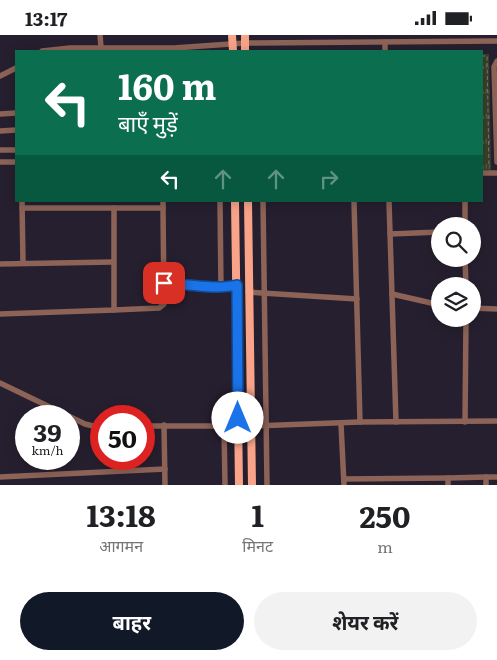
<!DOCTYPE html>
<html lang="hi">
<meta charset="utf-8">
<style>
body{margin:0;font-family:Literata,"Noto Sans Devanagari",serif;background:#f2f2f2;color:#202124;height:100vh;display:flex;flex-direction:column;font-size:19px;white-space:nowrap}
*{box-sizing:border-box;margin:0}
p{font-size:16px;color:#757577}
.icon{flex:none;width:28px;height:28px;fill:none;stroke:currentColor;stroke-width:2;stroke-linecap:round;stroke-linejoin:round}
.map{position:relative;height:450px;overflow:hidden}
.details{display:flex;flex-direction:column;background:#fff;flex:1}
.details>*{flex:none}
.guide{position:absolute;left:15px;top:15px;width:468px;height:152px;border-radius:0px;box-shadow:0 2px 12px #0003;background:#0b6e4f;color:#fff;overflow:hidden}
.fabs{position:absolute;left:431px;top:182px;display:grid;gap:10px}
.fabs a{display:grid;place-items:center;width:50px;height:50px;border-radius:50%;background:#fff;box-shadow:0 2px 12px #0003;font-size:25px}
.speed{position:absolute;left:15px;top:370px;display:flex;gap:10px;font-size:25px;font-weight:700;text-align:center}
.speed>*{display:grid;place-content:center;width:65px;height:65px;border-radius:50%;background:#fff;box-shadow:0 2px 12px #0003;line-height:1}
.speed small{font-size:12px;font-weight:400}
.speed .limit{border:8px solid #d22;background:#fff;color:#111}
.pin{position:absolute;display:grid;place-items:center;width:42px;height:42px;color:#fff;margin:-21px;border-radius:10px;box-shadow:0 2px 8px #0006}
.me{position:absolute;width:55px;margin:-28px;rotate:0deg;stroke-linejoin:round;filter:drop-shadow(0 0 4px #0008)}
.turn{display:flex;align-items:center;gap:18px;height:105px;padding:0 20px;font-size:22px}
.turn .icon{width:65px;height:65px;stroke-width:2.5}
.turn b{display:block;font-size:35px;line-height:42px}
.lanes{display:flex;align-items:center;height:48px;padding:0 20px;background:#0003;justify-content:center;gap:25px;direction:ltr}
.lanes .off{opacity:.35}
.eta{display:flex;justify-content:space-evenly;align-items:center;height:85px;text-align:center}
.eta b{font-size:30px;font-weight:700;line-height:35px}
.button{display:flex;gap:10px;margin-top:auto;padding:10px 20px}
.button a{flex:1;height:58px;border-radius:30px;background:#111827;color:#fff;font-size:20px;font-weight:700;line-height:58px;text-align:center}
.button a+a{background:#f2f2f2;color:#202124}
.status{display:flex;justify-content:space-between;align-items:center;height:35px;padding:0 25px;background:#fff;direction:ltr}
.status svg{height:14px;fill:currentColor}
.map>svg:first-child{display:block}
</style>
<div class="status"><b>13:17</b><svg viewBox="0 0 49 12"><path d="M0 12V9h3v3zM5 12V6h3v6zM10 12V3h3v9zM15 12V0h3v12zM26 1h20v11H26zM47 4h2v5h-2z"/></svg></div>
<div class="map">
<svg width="497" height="450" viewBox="0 0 497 450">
<defs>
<pattern id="park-tufts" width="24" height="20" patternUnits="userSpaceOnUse" patternTransform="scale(1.25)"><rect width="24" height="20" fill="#394128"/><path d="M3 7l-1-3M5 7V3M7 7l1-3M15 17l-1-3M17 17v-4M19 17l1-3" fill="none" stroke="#565c47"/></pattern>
</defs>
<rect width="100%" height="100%" fill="#261f2f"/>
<path fill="url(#park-tufts)" d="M481,19H489L491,135H481Z"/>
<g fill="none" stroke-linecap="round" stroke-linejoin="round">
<path stroke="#7c7684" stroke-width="1" stroke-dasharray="4 2.5" stroke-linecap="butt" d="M481,21H487L489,132"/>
<g stroke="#8d6357" stroke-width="5.5">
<path d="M100,0L101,12"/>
<path d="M385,7V16"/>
<path d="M42,16L70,13H174L245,8L497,6"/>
<path d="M497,26L494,32L497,127"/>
<path d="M0,41L16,33"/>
<path d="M0,79L16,78"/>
<path d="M0,96L16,95"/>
<path d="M0,115H16"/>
<path d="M0,127H16"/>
<path d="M481,138H497"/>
<path d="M22,166L23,228"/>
<path d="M220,166L221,254"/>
<path d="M263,166L267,450"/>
<path d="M354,166L360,387"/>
<path d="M389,166L396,387"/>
<path d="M22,173H163V166"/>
<path d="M465,191V166"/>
<path d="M390,199L440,197"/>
<path d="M465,224L466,251"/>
<path d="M0,229L113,227"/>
<path d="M164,248C186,249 217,255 237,250"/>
<path d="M248,257L357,264"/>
<path d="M392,259L440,270"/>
<path d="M472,273L497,274"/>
<path d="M114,275L159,273L164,269L163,173"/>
<path d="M0,279L114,275V173"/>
<path d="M0,348L85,389L101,393"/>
<path d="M465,387L466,284"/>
<path d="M341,389L344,450"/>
<path d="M164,390L165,450"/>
<path d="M144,391H238"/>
<path d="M224,391L225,450"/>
<path d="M251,391L360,387L497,386"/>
<path d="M0,442L165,434"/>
<path d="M344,444L448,443"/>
<path d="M448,450V443L486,442"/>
<path d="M486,450V442H497"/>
</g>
<g stroke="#f9a489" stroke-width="8">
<path d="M232,0L233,16"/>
<path d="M245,0V16"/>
<path d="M235,166L239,450"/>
<path d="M248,166L252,450"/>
</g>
</g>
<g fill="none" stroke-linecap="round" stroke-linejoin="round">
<defs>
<path id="route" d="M164,248C186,249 217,255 237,250L238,383"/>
</defs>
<use href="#route" stroke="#114b97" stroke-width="12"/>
<use href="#route" stroke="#1a73e8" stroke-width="9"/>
</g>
</svg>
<div class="fabs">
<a><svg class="icon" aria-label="search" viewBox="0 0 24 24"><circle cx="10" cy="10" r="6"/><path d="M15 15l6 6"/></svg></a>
<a><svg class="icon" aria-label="layers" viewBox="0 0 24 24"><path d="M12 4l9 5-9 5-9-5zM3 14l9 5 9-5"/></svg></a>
</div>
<div class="speed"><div>39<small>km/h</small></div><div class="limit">50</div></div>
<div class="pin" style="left:164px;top:248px;background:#d93025"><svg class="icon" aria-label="arrive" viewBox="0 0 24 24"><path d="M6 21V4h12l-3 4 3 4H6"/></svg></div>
<svg class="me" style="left:238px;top:383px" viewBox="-20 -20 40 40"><circle r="19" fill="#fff"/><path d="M0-13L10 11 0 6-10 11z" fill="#1a73e8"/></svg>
<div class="guide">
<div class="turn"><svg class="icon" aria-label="left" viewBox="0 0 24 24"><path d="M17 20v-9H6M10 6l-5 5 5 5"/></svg><div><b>160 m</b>बाएँ मुड़ें</div></div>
<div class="lanes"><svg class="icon" aria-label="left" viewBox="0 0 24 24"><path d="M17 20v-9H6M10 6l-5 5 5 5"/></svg><svg class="icon off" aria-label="ahead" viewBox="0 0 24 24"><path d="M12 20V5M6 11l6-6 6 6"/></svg><svg class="icon off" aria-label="ahead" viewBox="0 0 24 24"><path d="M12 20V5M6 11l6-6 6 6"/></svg><svg class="icon off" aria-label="right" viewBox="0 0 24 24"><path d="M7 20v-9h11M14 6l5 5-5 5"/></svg></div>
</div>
</div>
<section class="details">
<div class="eta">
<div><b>13:18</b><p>आगमन</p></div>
<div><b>1</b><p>मिनट</p></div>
<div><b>250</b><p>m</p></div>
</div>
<div class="button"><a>बाहर</a><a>शेयर करें</a></div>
</section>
